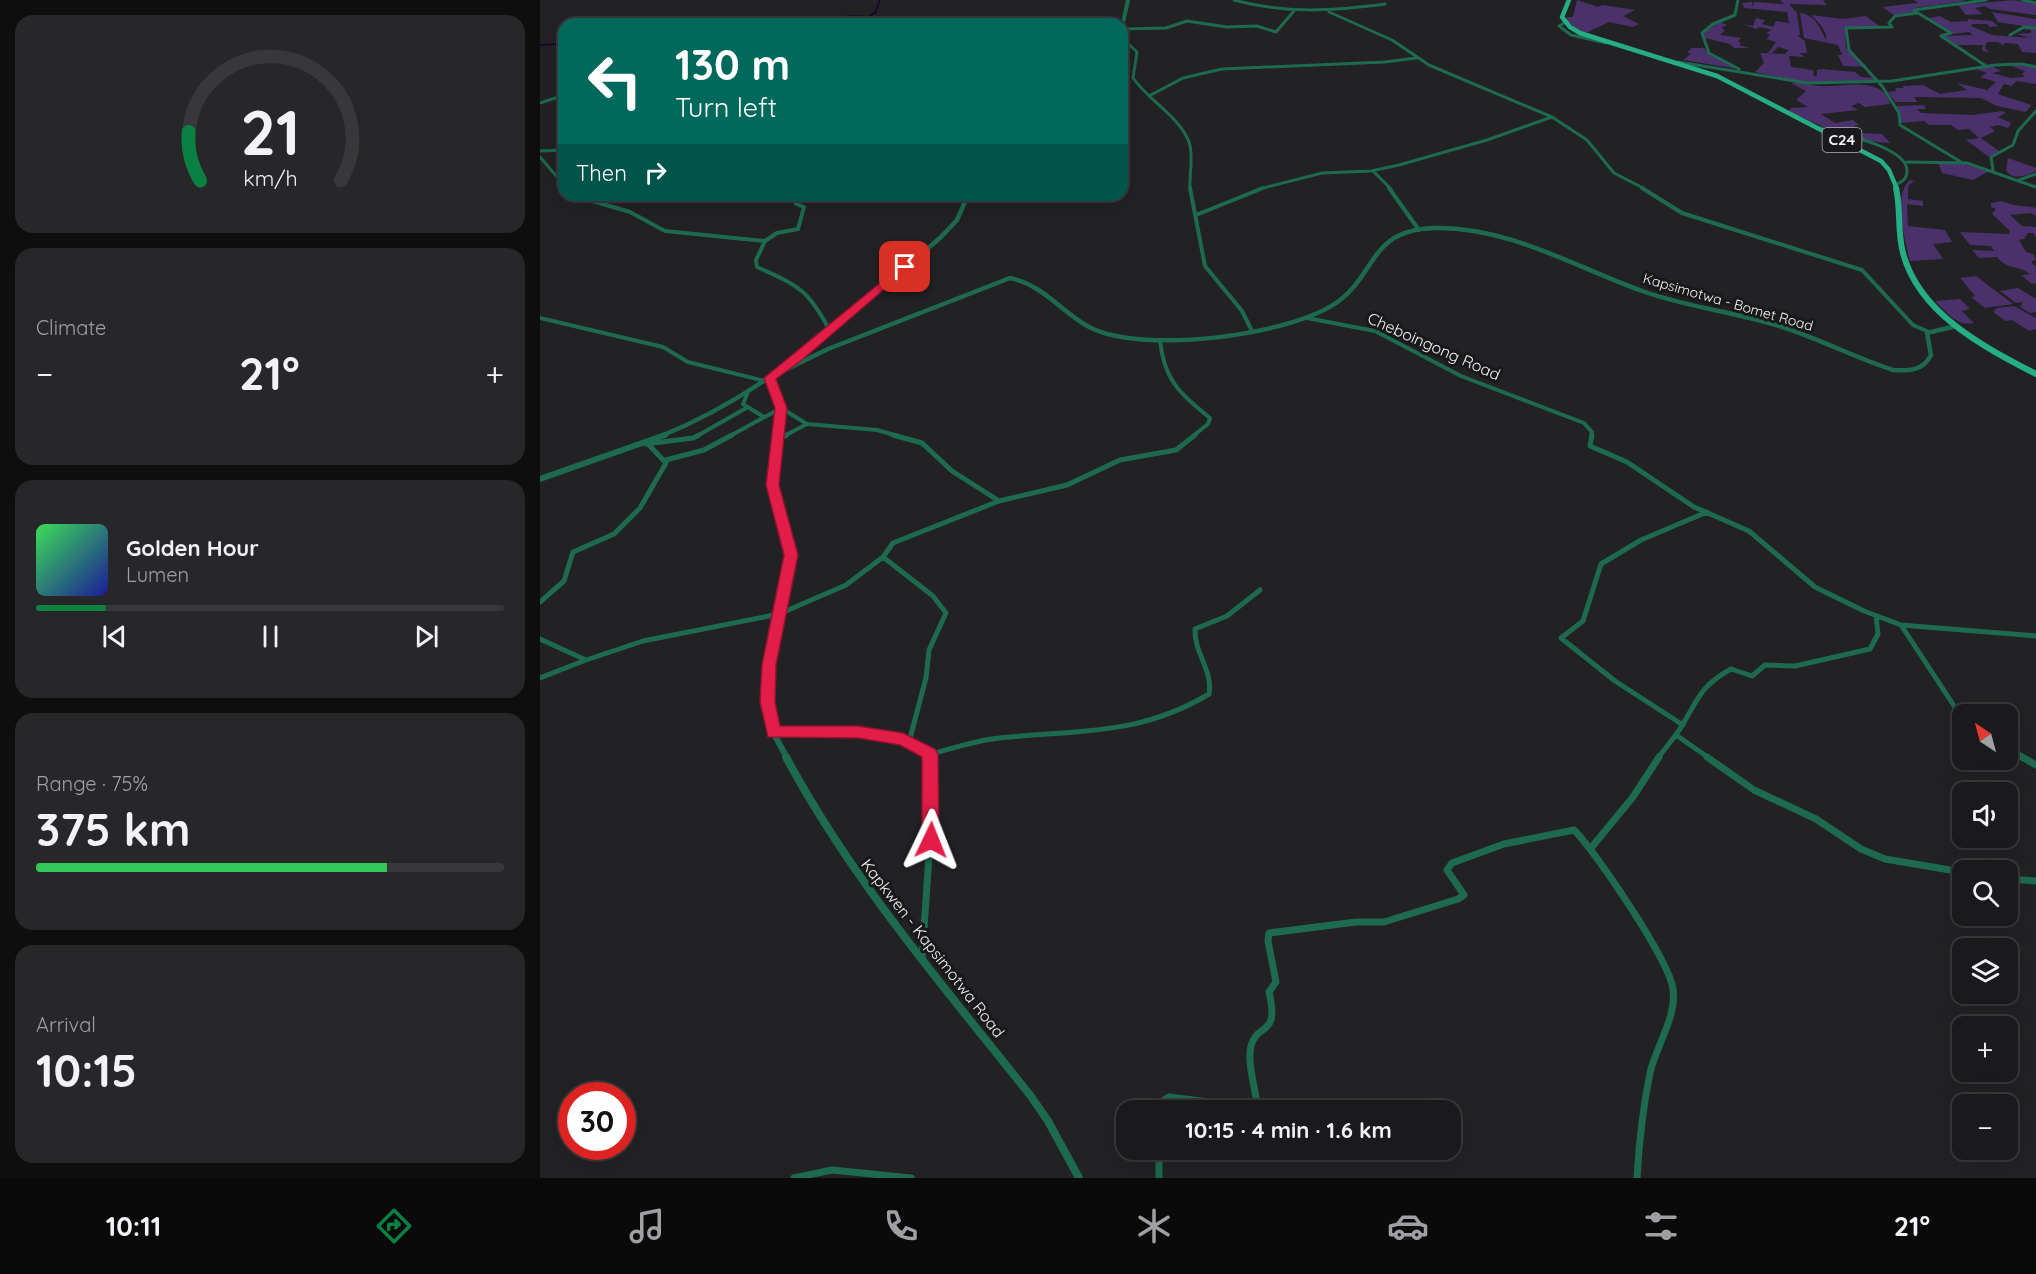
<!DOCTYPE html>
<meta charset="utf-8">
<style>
body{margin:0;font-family:Quicksand,sans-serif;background:#272628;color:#f1f3f6;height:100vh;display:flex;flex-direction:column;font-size:22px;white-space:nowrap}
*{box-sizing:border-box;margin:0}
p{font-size:20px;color:#9fa0a3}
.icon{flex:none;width:33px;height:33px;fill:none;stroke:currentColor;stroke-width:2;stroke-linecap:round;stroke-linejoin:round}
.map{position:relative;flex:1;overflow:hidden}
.drawer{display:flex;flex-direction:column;gap:15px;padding:15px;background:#0e0e0f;width:540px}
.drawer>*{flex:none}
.guide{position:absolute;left:18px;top:18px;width:570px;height:183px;border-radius:18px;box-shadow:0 6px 24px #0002,0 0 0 2px #38383a;background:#00695c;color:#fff;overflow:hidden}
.needle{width:39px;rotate:324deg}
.fabs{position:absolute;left:1412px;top:704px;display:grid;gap:12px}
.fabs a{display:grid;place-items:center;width:66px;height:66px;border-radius:12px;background:#1a191b;box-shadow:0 6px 24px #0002,0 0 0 2px #38383a;font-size:30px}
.speed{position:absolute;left:18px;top:1082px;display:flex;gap:12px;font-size:30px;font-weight:700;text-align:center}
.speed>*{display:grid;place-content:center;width:78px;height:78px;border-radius:50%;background:#1a191b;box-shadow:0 6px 24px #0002,0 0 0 2px #38383a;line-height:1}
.speed .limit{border:9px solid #d22;background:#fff;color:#111}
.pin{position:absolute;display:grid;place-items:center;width:51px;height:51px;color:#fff;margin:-26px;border-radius:12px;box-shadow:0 3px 9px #0006}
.me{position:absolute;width:66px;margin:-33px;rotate:2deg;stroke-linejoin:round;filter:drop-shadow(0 0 4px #0008)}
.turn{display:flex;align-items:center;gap:21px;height:126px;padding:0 18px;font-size:27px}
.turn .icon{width:78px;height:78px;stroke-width:2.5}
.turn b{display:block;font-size:42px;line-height:51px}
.then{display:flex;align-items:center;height:57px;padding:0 18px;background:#0003;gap:12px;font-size:22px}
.big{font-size:45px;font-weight:700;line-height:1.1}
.drawer .card{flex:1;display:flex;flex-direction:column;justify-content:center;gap:9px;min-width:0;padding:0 21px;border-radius:18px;background:#272628}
.drawer .dial{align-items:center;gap:0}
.dial svg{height:156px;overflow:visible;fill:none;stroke:#38383a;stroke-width:7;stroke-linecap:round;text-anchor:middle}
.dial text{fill:#f1f3f6;stroke:none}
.song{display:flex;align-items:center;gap:18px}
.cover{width:72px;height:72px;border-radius:9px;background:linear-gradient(135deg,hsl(130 70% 55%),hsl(240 70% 35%))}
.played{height:6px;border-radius:3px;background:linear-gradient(90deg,#0b8043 15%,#38383a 15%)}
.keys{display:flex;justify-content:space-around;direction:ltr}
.heat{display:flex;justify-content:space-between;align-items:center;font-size:33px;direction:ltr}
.charge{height:9px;border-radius:4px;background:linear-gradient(90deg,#34c759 75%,#38383a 0)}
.trip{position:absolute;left:576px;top:1100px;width:345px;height:60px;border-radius:18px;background:#1a191b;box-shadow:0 6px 24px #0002,0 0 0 2px #38383a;font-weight:700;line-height:60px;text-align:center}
.dock{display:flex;height:96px;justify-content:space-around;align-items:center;background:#0a0a0b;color:#9fa0a3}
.dock .icon{width:42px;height:42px}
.dock .on{color:#0b8043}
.dock b{font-size:27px;color:#f1f3f6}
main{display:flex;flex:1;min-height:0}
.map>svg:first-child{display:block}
</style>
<main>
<section class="drawer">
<div class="card dial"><svg viewBox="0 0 100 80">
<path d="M14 69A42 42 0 1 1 86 69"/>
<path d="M14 69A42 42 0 0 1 8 44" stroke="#0b8043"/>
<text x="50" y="56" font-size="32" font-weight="700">21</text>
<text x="50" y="72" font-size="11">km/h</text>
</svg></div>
<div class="card"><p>Climate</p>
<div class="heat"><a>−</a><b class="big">21°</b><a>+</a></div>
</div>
<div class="card">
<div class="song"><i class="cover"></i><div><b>Golden Hour</b><p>Lumen</p></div></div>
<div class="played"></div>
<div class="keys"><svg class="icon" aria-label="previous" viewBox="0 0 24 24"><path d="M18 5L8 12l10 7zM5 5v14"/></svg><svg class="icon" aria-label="pause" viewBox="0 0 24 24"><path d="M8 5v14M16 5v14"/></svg><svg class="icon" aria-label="next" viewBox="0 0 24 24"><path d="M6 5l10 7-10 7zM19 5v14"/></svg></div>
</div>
<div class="card"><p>Range · 75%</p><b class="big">375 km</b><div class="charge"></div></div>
<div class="card"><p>Arrival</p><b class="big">10:15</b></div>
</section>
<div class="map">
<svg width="1496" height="1178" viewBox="0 0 1496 1178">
<rect width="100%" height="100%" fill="#222124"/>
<!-- green -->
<path fill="#4b316b" d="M1037,0L1058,7L1062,5L1095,10L1083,16L1099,24L1093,27L1069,22L1044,34L1027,21V17H1033Z
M1240,0H1283L1287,5L1249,4L1257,13L1260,35H1257L1265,41L1267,53H1259L1265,57L1249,56L1251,67L1273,70L1274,76H1277V70L1281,69L1315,72L1321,77L1336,78L1338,81L1262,82L1215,72L1224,63L1220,53L1245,54L1249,50L1238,47L1232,53H1228L1236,42L1226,39L1230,35L1226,33L1232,30L1219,27L1216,29L1202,24L1213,26L1216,18L1225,20L1222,24L1233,27L1236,21L1249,23L1247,12L1204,8L1202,3L1212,2L1213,8L1214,2L1244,4Z
M1374,0H1423L1425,1L1375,8L1373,10L1376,12L1354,15L1342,7L1378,3Z
M1474,0L1496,4V15L1450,9L1445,6L1435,8L1443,14L1426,15L1418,5Z
M1452,12L1496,19V53L1482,52L1478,44L1464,43V46L1458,42H1447L1445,48L1449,52L1442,51L1443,45H1417L1403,36L1433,35L1429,32L1413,34L1389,18L1400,16L1411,22L1428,21V19L1452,21L1458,26L1450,27L1447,24H1432L1431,26L1452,35L1490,38L1476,34L1491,33V30L1482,29L1483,26L1458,22Z
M1260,13C1275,14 1281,30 1286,40C1288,31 1277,21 1271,15L1303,19L1326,16L1342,28L1305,27L1306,48L1328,67L1303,66L1298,55H1302L1298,45L1264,38Z
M1180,22L1187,25L1181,28L1185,30L1180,35L1201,38L1198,41L1201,43L1199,45L1210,48H1194L1190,44L1165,38L1164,32Z
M1152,48H1164L1170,55L1198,69L1143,60L1151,54L1147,52Z
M1478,64L1496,67V84L1477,81L1471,86L1464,84L1458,94L1491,105L1486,112L1457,106L1441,98L1374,97L1377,102H1355L1348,92L1357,91L1355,88H1364L1362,86L1383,85L1400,94L1427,90L1417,83L1447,90L1456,82L1440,77L1447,73L1436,69L1452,66L1461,71L1452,73L1471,78L1484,77L1482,73L1486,72L1470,65Z
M1257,82C1268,84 1277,87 1289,86C1310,85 1344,78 1350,104L1325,107L1319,103L1311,106L1318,110L1281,114L1295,123L1313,120L1319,125L1314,126L1320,133L1342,134L1350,143C1315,142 1281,127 1249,111L1251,108L1268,107L1256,100L1266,91L1251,83Z
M1384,105L1386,109H1377L1381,113L1432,115L1462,111L1466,113L1458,117L1471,123L1468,128L1458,125L1450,127L1455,131L1441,138L1459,151L1449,157L1426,140L1439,138L1429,129L1418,130L1411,125H1389L1384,121L1360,123L1361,114L1356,106Z
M1468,158L1496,168V171C1485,176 1473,181 1466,170Z
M1398,162L1421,163L1451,170L1433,180L1402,173Z
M1370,180L1374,181L1368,186V199L1383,201V206L1367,204L1368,226L1405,230L1412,242L1393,244L1403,259L1370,261C1365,241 1352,195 1370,180Z
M1462,201C1474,207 1483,205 1496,208V216L1491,213L1470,215L1482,226L1496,227V238L1493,233H1488L1484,239L1479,240L1486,252L1493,254L1496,259L1491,262L1496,267V283L1492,284L1481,275L1490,274C1479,265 1467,270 1457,257L1439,258L1432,250L1454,251L1451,246L1430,245L1420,232L1469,234L1470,231L1452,214L1456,209L1451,207V203Z
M1436,276L1473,304L1445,308L1431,297L1435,296L1420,278Z
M1478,288L1496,299V312L1490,313L1480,307L1483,302L1476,303L1460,291Z
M1420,299L1430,309L1422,311L1434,323C1417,327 1406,312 1395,301Z
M1474,306L1496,318V329L1489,331L1472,320L1466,321L1453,312L1457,308Z"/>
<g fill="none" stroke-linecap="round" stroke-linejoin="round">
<!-- stream -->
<path stroke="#1b0035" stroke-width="1.5" d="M329,16L335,13L340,0
M195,24L314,16L434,24
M0,45L24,44"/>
<!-- minor-far3 -->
<path stroke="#1d6a51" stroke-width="3" d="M694,0C745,14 793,11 845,4
M1198,0L1195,15L1173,24L1162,33L1169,53L1199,69
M1482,0L1496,3
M789,12L852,40L889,65L1012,117L1047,140L1074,173L1105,189
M1378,13L1374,10L1446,0
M1026,22L1019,26L1031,35L1066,43
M582,29L626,28L647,21L687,27L717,26L736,32L754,11
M1470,35L1484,27L1496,28
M582,38L597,52L593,78C609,101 639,116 649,142C654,155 649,176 650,189
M1138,62L1267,83L1352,81L1455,65L1482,64L1496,67
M609,96L643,78L682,69L845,62L876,58
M0,103L24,95
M1280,128C1299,133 1366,147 1367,170C1367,178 1364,181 1357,184
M0,151L24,150
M0,157L24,185
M1367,162L1427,163L1496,187
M1421,162L1360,125L1359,113L1342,86L1309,50L1306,28L1352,27L1349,23L1355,16L1378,13L1411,33L1401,36L1446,66
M1453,170L1451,157L1473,145L1478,131L1496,111
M833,171L851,189
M1479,180L1496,174
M719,189L782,173L831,171L859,165L947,140L1012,117"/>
<!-- minor-far2 -->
<path stroke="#1d6a51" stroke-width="4" d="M650,188L665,266L702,311L712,331
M849,188L879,230
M1102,188L1142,213L1322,270L1373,325L1389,332
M32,195L90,212L125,231L225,241L216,260L217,267C259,286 268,289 290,331
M656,215L723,188
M225,241L237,233L258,229L264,207L256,204L259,195
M0,318L123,347L148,362L225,381
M767,318L835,331L921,376L1044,423L1052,432L1051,436
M620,340C624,381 640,393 670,418L668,424L653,436
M208,392L203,404L224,417
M157,436L208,407
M190,436L241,408L267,424L337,430L358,436
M244,436L267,424"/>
<!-- minor-far1 -->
<path stroke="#1d6a51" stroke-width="5" d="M353,435L382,443L412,471L459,501
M1052,435L1050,446L1087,462L1154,507L1209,531L1275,587L1324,611L1361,625L1422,718
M237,440L247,435
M106,444L153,438L159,435
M126,460L164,450L192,435
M343,557L353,543L459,501L527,485L580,460L636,450L655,435
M0,602L24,581L33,552L74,534L100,508L126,463L108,444
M1361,625L1496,636
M0,639L46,660L103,641L239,614L306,585L343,557L393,596L406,613L389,650L386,678L369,742
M0,678L46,660
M1143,725L1075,681L1021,638L1043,621L1061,564L1101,540L1167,512
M233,732H318L363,739L390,754C411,749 431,742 452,739C532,729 596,738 669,694C673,670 654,653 655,629L687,616L720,590
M1136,735L1169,758
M1467,747L1485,758
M390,754V758
M1118,758C1126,747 1136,736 1143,724C1159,697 1162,685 1191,669L1212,676L1225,665L1255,666L1330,649L1338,634L1336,616"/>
<!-- minor -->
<path stroke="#1d6a51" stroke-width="7" d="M1167,757L1214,790L1276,819L1321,849L1345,859L1422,872
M1482,757L1496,765
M1051,848L1093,797L1119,757
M1467,879L1496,881
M382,958L392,812L390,757
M619,1110L621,1102L629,1097L710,1107L717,1104C715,1087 707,1063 711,1046C717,1022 740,1038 729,992L736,982L728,941L729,933L816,922H844L918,899L924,895L907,870L912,863L964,844L1034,830C1056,852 1129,960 1133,989C1137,1017 1116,1046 1110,1073C1103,1107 1099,1143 1097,1178
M619,1149V1178
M254,1178L292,1170L371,1178"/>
<!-- tertiary-far3 -->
<path stroke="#1d6a51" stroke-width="4" d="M582,27L588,0"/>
<!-- tertiary-far2 -->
<path stroke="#1d6a51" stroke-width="4.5" d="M241,372L288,349L470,278C504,285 522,313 551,328C605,354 751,336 799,301C837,272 830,230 894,228C968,226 1037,268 1105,292C1148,307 1193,312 1236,325C1276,337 1313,357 1353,370C1369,371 1383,371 1391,355L1387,333L1416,326
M230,378L241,408L238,436
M121,436C231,392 312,313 400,238L417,220L428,195"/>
<!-- tertiary-far1 -->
<path stroke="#1d6a51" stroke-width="6" d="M238,435L233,485L251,555L229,665L227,702L233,732L247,758
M0,479L125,435"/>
<!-- tertiary -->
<path stroke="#1d6a51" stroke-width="8" d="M246,757C312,880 403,986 490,1095L508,1121L539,1178"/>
<!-- primary-far1 -->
<path stroke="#25ad83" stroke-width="4.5" d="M1029,0L1022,17L1030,27L1040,33L1177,76L1341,161L1349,170L1357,189"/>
<!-- primary -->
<path stroke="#25ad83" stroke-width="6" d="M1356,188C1361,209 1357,231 1363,253C1379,314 1444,347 1496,374"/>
</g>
<!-- route -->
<path fill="#e11d48" stroke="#92132f" stroke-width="1.5" d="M362,265L370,267L262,360L236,379L247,408L239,485L258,555L236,665L235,702L240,726H318L363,733L395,749L398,754L399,840L396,845L391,848L385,845L382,840V757L360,745L318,738L228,737L220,702L222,665L244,555L226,485L235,408L224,378Z"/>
<g text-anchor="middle" stroke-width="6" stroke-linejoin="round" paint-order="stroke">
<!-- far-street labels -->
<g font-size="14" fill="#f3f2f4" stroke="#19181a">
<text transform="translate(1188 302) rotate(16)" y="5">Kapsimotwa - Bomet Road</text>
</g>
<!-- shield labels -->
<rect fill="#19181a" stroke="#b2b1b3" stroke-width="1.5" x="1282.5" y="128" width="39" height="24" rx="4.5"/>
<g font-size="15" font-weight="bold" fill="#f3f2f4">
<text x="1302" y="145">C24</text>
</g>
<!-- street labels -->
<g font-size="16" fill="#f3f2f4" stroke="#19181a">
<text transform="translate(894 346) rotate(24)" y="6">Cheboingong Road</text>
<text transform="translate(393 948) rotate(52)" y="6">Kapkwen - Kapsimotwa Road</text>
</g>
</g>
</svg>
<div class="fabs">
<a><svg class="needle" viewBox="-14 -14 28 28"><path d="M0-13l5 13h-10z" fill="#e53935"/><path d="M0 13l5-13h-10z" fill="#9fa0a3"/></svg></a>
<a><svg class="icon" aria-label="sound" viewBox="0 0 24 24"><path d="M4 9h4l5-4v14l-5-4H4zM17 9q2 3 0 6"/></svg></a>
<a><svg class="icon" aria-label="search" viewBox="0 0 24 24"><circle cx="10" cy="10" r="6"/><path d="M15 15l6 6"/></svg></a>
<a><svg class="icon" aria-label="layers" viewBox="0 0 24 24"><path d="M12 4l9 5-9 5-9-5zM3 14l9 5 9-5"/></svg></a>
<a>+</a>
<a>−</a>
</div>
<div class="speed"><div class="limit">30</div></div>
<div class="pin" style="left:365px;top:267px;background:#d93025"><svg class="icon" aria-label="arrive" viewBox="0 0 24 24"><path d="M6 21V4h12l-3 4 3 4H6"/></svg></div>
<svg class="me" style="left:391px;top:840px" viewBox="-20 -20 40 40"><path d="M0-17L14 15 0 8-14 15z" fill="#e11d48" stroke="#fff" stroke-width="4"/></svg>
<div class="trip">10:15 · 4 min · 1.6 km</div>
<div class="guide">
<div class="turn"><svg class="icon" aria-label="left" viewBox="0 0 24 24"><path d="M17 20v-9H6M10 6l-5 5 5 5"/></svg><div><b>130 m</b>Turn left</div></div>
<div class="then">Then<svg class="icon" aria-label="right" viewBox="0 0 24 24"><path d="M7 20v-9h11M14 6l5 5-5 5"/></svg></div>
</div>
</div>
</main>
<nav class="dock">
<b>10:11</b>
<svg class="icon on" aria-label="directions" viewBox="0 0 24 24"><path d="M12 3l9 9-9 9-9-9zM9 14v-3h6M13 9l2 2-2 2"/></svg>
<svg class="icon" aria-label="music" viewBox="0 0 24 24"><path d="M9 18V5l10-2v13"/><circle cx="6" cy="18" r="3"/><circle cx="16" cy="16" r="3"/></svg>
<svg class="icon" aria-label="phone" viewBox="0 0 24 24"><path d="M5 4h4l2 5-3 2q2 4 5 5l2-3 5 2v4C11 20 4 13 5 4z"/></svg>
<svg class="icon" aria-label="climate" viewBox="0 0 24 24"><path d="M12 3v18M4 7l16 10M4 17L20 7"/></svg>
<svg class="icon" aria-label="car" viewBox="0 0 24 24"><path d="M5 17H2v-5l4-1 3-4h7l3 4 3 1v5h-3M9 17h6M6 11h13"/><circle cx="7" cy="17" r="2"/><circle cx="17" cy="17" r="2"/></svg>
<svg class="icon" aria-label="filters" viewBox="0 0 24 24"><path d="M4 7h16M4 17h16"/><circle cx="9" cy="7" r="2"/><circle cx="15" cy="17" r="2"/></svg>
<b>21°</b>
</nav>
